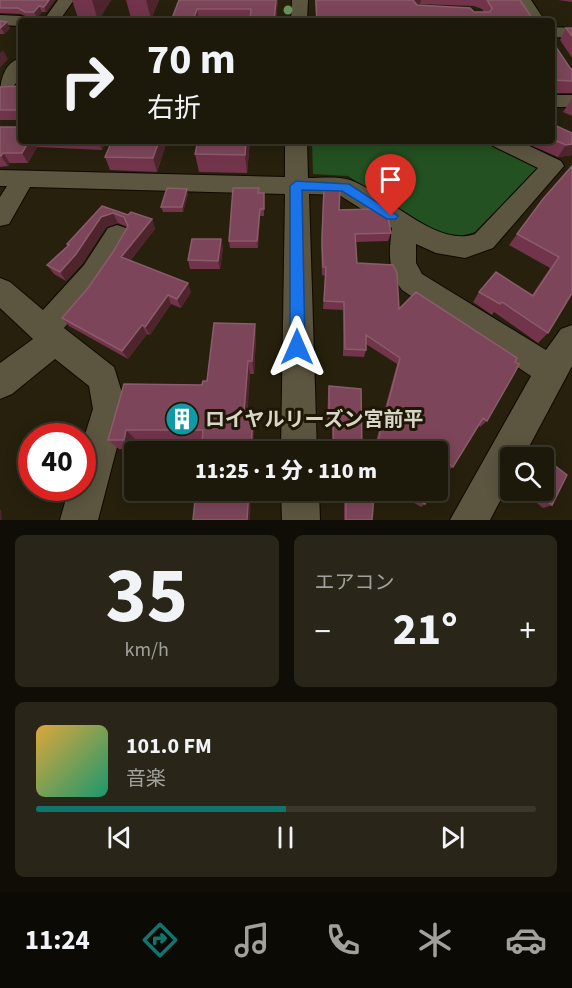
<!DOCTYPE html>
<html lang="ja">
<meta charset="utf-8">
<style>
body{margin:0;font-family:"Source Sans 3","Noto Sans JP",sans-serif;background:#292518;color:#f1f3f6;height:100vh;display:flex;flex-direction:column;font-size:22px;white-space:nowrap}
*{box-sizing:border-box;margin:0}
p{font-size:20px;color:#a0a09c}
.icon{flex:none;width:33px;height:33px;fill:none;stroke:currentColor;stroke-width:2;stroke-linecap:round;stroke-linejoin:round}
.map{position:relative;height:520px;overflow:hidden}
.details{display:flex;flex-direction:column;gap:15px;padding:15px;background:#0f0d06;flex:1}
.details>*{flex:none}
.guide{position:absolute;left:18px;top:18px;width:537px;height:126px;border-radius:6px;box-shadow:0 3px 15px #0003,0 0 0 2px #3a372b;background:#1c180a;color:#f1f3f6;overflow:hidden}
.buttons{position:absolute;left:500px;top:447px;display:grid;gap:12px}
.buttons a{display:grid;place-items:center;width:54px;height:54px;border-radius:6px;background:#1c180a;box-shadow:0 3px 15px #0003,0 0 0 2px #3a372b;font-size:30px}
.speed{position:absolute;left:18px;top:423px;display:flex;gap:12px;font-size:30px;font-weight:700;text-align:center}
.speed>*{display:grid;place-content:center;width:78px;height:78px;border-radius:50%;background:#1c180a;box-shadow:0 3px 15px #0003,0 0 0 2px #3a372b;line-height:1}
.speed .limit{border:9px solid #d22;background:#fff;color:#111}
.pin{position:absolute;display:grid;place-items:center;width:51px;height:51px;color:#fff;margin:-62px -26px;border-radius:50% 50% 50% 0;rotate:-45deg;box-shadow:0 0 6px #0007}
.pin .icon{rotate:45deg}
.me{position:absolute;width:66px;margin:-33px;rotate:0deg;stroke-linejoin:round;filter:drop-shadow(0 0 4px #0008)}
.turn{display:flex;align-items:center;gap:21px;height:126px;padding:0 30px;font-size:27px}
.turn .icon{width:78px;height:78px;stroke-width:2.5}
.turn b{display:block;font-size:42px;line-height:51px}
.big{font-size:45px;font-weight:800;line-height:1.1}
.details .card{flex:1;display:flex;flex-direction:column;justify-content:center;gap:9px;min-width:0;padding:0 21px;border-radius:9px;background:#292518}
.details .dial{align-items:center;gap:0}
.dial b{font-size:78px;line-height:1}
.song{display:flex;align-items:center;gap:18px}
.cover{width:72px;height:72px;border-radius:9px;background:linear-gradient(135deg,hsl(40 70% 55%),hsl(160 70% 35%))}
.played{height:6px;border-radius:3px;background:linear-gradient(90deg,#0f766e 50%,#3a372b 50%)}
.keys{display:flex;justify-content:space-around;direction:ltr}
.heat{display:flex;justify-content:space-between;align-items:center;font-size:33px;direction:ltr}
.details .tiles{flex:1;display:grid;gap:15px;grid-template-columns:1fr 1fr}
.card:last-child{grid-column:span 2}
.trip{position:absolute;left:124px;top:441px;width:324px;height:60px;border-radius:6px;background:#1c180a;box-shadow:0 3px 15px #0003,0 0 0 2px #3a372b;font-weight:800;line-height:60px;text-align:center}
.menu{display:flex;height:96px;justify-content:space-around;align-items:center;background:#0b0a04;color:#a0a09c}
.menu .icon{width:42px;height:42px}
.menu .active{color:#0f766e}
.menu b{font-size:27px;color:#f1f3f6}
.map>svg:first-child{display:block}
</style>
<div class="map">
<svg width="572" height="520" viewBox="0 0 572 520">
<rect width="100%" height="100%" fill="#26200d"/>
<!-- green -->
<path fill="#235121" d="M312,141H492L542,163L475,232L462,236L438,233L348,176L313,174Z"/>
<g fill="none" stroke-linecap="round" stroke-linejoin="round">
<!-- minor casing -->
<g stroke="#0f0900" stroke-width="2">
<path id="minor" d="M58,0H74L59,21H43Z
M292,0H308L307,21H291Z
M515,0H531L545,21H529Z
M0,15L21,16L29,21H21V26L0,25Z
M552,27L572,28V38L552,37Z
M21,58V76L8,94L0,96C0,81 4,62 21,58Z
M552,95H572V107H552Z
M285,141H307L308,178C321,178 337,176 350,180C387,193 435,248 475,234L538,168L493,146L490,141H519L561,161L564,166L493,248L465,258L436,253L416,244V263L422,274L546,350L561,329L572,325V366L523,458H510V482L490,520H450L531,376L402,290C387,270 389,252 392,228L339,195L309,194L317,452H281L285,194L30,187L9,224L0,226V197L7,186H0V170L285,177Z
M117,225L126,228L130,235C113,270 90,300 64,328L114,367L127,409L98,520H60L69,488H82V444L93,409L89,386L55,359L12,394L0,399V363L33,339L0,308V278L10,282L43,310L84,265L108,228Z
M281,490H319L320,520H282Z"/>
</g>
<!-- minor -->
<use href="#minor" fill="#5c5540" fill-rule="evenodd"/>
</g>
<!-- trees -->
<circle fill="#6b915d" cx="288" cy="10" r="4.5"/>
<!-- wall -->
<path fill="#71344b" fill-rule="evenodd" d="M0,0H55L46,12H42L37,18L28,17L21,14L0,13Z
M72,0H111L98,21H79Z
M126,0H159L151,19H142V21H119L131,18Z
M179,0H278L276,21H171Z
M315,0H520L534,21H316ZM420,4L474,6L482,9L484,12H474L418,5Z
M558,0H572V2Z
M0,21L10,28L4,34H0Z
M552,24L556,47L570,68L572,69V93H552Z
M566,28H572V58L560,40Z
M21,86V141H106L102,150L37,147L28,163H10L8,166L0,167V127H17V120H0V87Z
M572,98V116L563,112Z
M552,124L572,133V155L558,157L521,141H552Z
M167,141L157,172L110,170L105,157Z
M250,141L247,173L199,172L195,154Z
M572,166L548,333L538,343L494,312L492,315L473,302L479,292L532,295L550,268L509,245L517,234Z
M259,188V193L264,200V216H260L258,248H230L229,241Z
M188,194L183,212H163L161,207Z
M323,197L339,210L391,233L388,241L356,242L357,263L399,309L487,421L480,427L479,425L453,467L447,471L438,464V452H373L397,364L366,344V350L364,357L343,356V310L323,309L325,276L322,275L321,247Z
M102,206L128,215L152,219L155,229L130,261L191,292L181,308L171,304L150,335L147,334L128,359L69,326L62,318L88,288L113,252L127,227L118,223L106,227L82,264L66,281L54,274L47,265L68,246L67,244Z
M221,239L223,248L220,269H190L188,260Z
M255,324L256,337L254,374H250L247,412L255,423L202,440L135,439L133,449H119L108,440L207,381Z
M329,386L362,452H332V427H327L328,393Z
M537,452L567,475L552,505L543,508L521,490H543V458H528Z
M332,490H366L367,492L366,494L372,520H344V494H332Z
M392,490H429L425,504L421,507Z"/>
<!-- shaded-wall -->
<path fill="#4e252d" d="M49,0H55L46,12L44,7Z
M92,0H111L98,21Z
M146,0H159L151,19Z
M276,0H278L276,21H274Z
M412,0H421L420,4L410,11Z
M39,6L42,12L37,18L34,12Z
M197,9L199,21H193Z
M7,22L10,28L4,34L1,28Z
M3,50L8,59L0,68V53Z
M29,141H34L37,147L28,163L22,153Z
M98,141H106L102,150Z
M159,141H167L157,172L153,158Z
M246,141H250L247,173L245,155Z
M572,144V155L558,157L566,145Z
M3,153L10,163L8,166L1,156Z
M187,189L188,194L183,212L182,207Z
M260,209V216L258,248L257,241Z
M113,213L118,223L106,227L82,264L66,281L60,272L101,217Z
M152,219L155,229L125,267L121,257Z
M221,239L223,248L220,269L218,261Z
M188,283L191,292L181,308L177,299Z
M168,295L171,304L150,335L145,327Z
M255,324L256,337L254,374L252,361Z
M142,325L147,334L128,359L122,351Z
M248,361L250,374L247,423L244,412Z
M253,412L255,423L253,452H251Z
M126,430L135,439L133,449L124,440Z
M249,490H251L250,520H247Z
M0,510H1L2,520H0Z"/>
<!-- building -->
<path fill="#7c4559" stroke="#8b5c6a" stroke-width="1.5" d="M0,0H49L44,7L39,6L34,12H25L18,8H0Z
M179,0H276L274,21H250L251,9H197L193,21H171Z
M316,0H413L417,5L470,8L474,12H490L492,8L487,0H520L534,21H317Z
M121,18H141L140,21H119Z
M0,21L7,22L0,28Z
M552,24H555L556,47L570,68L572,69V81L552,80Z
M566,28H572V36Z
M21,86V141H29L22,153H3L1,156H0V127H17V110H0V87Z
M552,124L572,133V144L566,145L552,139Z
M112,141H159L153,158L105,157Z
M198,141H246L245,155L195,154Z
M572,166V293L548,333L502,302L500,304L479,292L496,272L533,296L559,257L517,234L543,199Z
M167,188L187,189L182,207H161Z
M233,188H259L258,193H264V209H260L257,241H229Z
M324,188L340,189L339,210L373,209L388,218L391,233L355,234L357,263L393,265L397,273L399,309L416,292L517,358L515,362L519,364L515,372L487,421L483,418L453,467L440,457L438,462V452H375L400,358L366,335V350L345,349L344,302L324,301L326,267H323L322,239Z
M102,206L128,215L131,212L152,219L121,257L188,283L177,299L168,295L145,327L142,325L122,351L62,318L88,288L113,252L128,226L124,217L113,213L101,217L76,254L60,272L47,265L69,245L67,244Z
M192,239H221L218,261L188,260Z
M214,323L255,324L252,361H248L244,412H253L251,452H201L203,430H126L124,440H108L124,384L202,385L203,381H207Z
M329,386L361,389L362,452H334L333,421H329Z
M537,452L567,475L552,505L534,490H543V458H534Z
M196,490H249L247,520H193Z
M344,490H366L367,492H363V494L374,495L372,520H346V491Z
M402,490H429L425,504Z"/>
<!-- route -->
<path fill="#1a73e8" stroke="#114b97" stroke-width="1.5" d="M296,181L349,184L398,216L396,219H387L342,191L302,190L305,347L303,352L297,355L292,352L290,347V186Z"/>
<!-- icons -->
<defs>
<g id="building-disc" transform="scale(1.725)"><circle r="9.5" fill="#0f9aa8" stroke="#1d1704"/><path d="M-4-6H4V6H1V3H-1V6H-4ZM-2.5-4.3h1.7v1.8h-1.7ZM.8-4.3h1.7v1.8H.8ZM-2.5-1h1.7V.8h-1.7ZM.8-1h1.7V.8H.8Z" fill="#fff"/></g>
</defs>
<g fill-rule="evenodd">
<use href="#building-disc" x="182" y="419"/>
</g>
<g text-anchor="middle" stroke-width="6" stroke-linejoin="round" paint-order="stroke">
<!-- near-poi labels -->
<g font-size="20" font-weight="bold" fill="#d9d5c9" stroke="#1d1704" text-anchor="start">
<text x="205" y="426">ロイヤルリーズン宮前平</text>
</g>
</g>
</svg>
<div class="buttons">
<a><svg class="icon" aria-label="search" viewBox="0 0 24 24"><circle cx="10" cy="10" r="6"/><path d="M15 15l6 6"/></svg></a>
</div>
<div class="speed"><div class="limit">40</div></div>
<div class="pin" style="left:391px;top:216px;background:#d93025"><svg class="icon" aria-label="arrive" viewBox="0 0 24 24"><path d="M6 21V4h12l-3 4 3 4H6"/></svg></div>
<svg class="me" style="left:297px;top:347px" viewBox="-20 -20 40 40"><path d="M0-17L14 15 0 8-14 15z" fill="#1a73e8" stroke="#fff" stroke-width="4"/></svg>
<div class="trip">11:25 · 1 分 · 110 m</div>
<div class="guide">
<div class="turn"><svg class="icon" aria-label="right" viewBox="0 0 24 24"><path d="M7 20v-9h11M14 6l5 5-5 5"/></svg><div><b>70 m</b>右折</div></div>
</div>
</div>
<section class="details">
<div class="tiles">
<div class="card dial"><b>35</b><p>km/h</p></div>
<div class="card"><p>エアコン</p>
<div class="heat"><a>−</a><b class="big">21°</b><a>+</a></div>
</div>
<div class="card">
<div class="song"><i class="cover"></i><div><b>101.0 FM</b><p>音楽</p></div></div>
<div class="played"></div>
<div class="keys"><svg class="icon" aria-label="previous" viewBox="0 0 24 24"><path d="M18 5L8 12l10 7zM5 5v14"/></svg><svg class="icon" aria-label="pause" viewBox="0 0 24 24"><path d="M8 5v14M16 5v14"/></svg><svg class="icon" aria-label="next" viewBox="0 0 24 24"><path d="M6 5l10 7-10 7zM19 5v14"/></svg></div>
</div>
</div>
</section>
<nav class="menu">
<b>11:24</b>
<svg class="icon active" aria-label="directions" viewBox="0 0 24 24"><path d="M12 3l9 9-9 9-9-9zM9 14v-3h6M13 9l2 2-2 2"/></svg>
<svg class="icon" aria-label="music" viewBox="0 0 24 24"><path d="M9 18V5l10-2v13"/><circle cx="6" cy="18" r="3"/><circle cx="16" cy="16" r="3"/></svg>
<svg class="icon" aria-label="phone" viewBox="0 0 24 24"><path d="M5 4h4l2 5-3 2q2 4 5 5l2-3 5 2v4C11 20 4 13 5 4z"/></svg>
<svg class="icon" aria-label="climate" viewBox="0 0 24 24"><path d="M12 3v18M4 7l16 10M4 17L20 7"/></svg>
<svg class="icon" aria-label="car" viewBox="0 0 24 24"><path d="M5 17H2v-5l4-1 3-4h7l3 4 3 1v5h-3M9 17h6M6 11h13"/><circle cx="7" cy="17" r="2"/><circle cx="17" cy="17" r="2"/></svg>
</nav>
